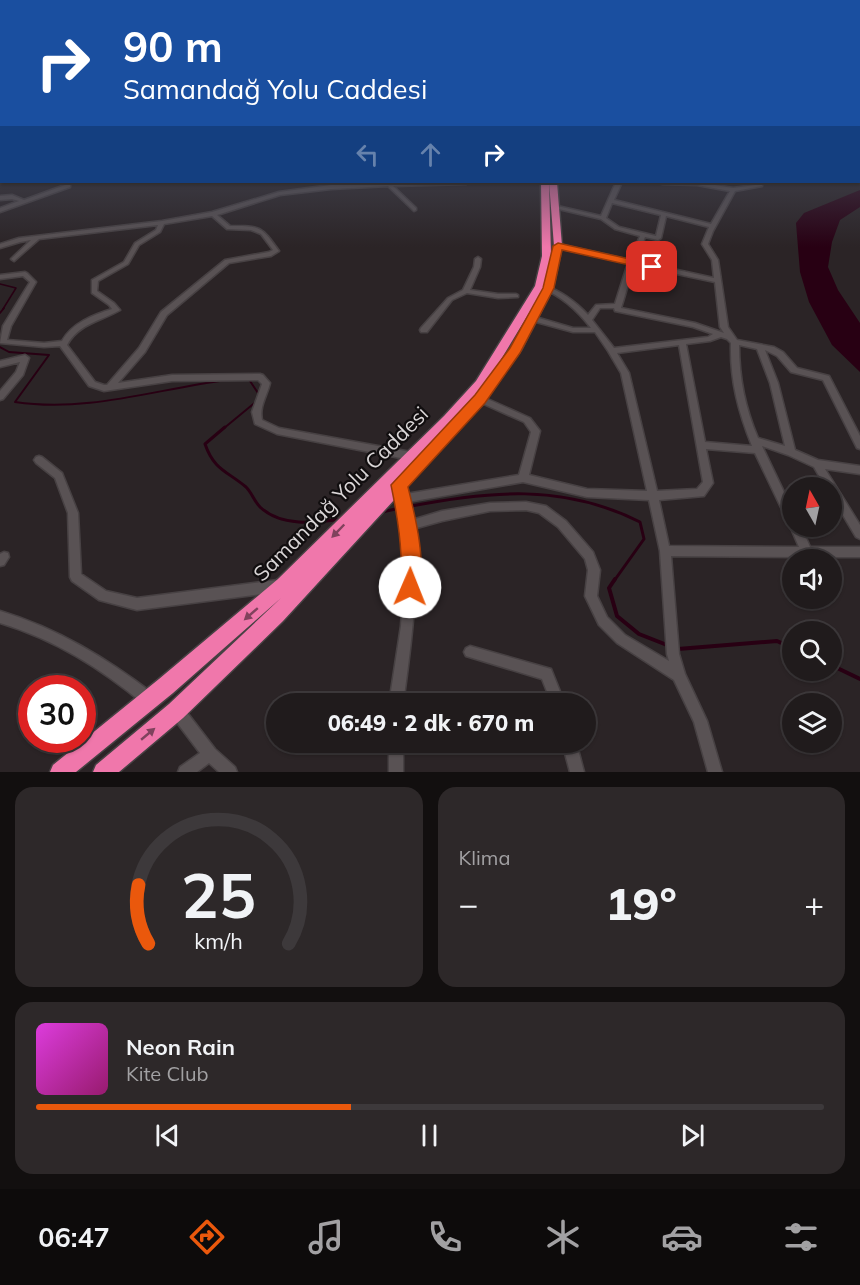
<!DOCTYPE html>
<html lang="tr">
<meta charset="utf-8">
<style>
body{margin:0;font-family:Mulish,sans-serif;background:#2d2829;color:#f1f3f6;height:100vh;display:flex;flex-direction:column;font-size:22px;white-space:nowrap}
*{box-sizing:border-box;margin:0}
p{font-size:20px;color:#a2a1a3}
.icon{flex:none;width:33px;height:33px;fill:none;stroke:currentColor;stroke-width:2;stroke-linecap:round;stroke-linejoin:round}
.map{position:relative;height:772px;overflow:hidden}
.sheet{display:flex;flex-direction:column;gap:15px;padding:15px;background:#120f0f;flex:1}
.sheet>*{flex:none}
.top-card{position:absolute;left:0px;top:0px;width:861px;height:183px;box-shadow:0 2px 4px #0004,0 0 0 2px #3d393b;background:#1a4fa0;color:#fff;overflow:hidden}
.needle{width:39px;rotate:351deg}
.fabs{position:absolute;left:782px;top:477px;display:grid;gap:12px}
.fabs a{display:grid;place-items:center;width:60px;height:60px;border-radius:50%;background:#201b1c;box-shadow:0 2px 4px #0004,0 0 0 2px #3d393b;font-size:30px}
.speed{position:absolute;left:18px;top:675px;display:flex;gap:12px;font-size:30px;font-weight:700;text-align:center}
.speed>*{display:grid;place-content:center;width:78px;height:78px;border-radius:50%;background:#201b1c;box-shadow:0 2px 4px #0004,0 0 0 2px #3d393b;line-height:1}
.speed .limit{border:9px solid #d22;background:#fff;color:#111}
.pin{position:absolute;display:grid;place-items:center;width:51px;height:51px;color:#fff;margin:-26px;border-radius:12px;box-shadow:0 3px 9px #0006}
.me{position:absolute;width:66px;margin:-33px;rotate:1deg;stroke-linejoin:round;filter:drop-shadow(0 0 4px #0008)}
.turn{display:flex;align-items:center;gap:21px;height:126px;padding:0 24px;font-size:27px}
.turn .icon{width:78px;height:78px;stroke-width:2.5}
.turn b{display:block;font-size:42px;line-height:51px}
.lanes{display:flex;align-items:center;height:57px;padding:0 24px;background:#0003;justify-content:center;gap:30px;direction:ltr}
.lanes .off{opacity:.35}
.big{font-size:45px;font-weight:800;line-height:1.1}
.sheet .tile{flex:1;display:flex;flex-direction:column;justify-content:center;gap:9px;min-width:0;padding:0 21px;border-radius:18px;background:#2d2829}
.sheet .dial{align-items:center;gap:0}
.dial svg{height:156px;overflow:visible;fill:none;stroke:#3d393b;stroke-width:7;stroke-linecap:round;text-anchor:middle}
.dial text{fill:#f1f3f6;stroke:none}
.song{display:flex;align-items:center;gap:18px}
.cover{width:72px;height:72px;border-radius:9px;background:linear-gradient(135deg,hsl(300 70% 55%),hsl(320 70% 35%))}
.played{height:6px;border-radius:3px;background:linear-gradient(90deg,#ea580c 40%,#3d393b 40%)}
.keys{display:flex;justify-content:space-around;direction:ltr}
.heat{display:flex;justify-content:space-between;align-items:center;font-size:33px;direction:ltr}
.sheet .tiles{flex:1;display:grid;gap:15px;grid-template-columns:1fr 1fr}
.tile:last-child{grid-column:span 2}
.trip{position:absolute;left:266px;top:693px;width:330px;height:60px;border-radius:30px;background:#201b1c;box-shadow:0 2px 4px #0004,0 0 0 2px #3d393b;font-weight:800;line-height:60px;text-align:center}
.tab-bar{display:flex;height:96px;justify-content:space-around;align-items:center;background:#0d0b0b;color:#a2a1a3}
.tab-bar .icon{width:42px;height:42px}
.tab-bar .active{color:#ea580c}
.tab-bar b{font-size:27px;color:#f1f3f6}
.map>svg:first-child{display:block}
</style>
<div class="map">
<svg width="860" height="772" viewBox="0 0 860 772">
<rect width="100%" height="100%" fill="#2b2426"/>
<!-- water -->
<path fill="#280013" d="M860,190V207L840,220L832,242L828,267L838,290L860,323V372L832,345L809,302L800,272L796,223L804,213Z"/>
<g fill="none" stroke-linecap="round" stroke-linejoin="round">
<!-- stream-far3 -->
<path stroke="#280013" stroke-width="1.5" d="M0,284L16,288L3,309"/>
<!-- stream-far2 -->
<path stroke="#280013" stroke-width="2" d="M0,313L4,308
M0,347L9,352L49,355L15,402C88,413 156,389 227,380
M248,378L260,396
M223,429L257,401"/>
<!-- stream-far1 -->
<path stroke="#280013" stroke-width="3" d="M225,427L205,444C214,470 227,471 246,487C252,493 254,501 260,507C281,527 315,523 341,519
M406,507C488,491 563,483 640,522L644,539L614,581
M382,512L400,508"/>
<!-- stream -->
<path stroke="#280013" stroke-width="4" d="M615,579L609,588L617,616L639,634L667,645
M678,649L777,641L792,648
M831,665L860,679"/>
<!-- minor casing -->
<g stroke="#474143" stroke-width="3">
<path id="minor" d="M0,142H2V145H0Z
M388,182H469L466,184L393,186L416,208V210L414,211L388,186L331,189L280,195L217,215L230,226C261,226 261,226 279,251L271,256L229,263L167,315L145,352L118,383L172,375L260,374L263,375L270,383C267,396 259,406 262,420L279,428L411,452L414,453L416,456L414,459L411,460L277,434L255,424L252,412L262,384L258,380L172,381L104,391L89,386L60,346L44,347L0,343L3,326L30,282L23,276L0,279V275L25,272L27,273L36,282L11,326L7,340L44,343L62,341C72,323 93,315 112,309L109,305L92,293V280L124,262L135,243L156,230L158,225L39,239L14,261L11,259L12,258L31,240L20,242L0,248V244L19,238L162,221L212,212L279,192L331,185ZM212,216L227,229L251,230L261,234L273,250L269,252L225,260L161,312L139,348L107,385H104L95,382L67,345C78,324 101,321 120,310L114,303L97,291L98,281L128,264L139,245L160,232L164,224Z
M616,182H622L614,200L711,224L730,191L697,185L662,184L660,182H697L733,188L762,184V186L735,191L713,231L708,244L718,260L728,327L737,340L774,347L783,352L797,368L829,376L860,436V449L857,448L823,380L791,372L777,356L765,350L778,383L795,450L818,460L860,466V474L825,469L860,525V539L856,537L831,495V488H826L814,467L788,455L762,446L792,509V526H801L810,547H860V557H815L816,560H805L804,557L671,556L679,654L685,674L707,721L722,772H708L694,722L674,680L617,643L599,625L585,596L588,570L585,559L558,527L539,513L526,510L490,511L442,521L413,529C419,588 411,646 403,704H389L401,626L404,574L402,522L397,499L398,493L402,492L406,494L519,475L531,432L524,422L477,401L476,399L477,397H483L530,418L540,431L529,475L587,489L647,491L621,373L608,351L595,332H573L529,320L528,318L532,316L573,328H591C578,311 562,296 541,288L540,287L543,285C561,291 575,301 588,315L596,305L615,304L628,263L558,248L555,246L558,244L630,260L640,236L615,229L601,219L550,207L553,205L601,216ZM612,203L661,215L656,236L619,227L606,218ZM666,216L709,227L702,244L712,260L714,278L636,261L645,237L658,240L661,238ZM634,265L715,282L720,327L724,333L695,323L621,308ZM600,308H614L615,311L693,327L713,334L708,337L614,348L592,320ZM721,337L727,339L731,343C730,380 738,411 752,446L705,442L686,344L710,341ZM679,345L703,482L697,489L657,491L629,373L617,353ZM739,345L757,349L770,383L785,446L758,438C745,408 739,378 739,345ZM706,449L755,453L788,522L791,523L790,526L799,547L669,546L659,500L704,496L713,483ZM523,482L587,497L649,500L660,551L667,654L669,661L625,635L607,617L597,596L600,570L593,552L566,521L546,506L526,502L490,503L442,511L412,520L408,502Z
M68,184L70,185V187L0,212V208L19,201L12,199L0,200V196L12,195L24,200Z
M478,257L481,259L480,267L470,290L498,294H516L518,295V297L498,298L467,293L452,300L427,332H421L420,330L421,328L448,298L463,290L474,267L475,259Z
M25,355L29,358L23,375L3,399L0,400V391L16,372L20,362L0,367V361Z
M39,456L42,457L62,473L78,513L81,574L106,591L137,598L278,580L282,582L284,586L282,590L278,592L137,610L99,600L72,581L70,577L68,513L55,478L36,463L34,460L36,457Z
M4,552L8,553L9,557L4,565L0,566V554Z
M0,611C59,629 106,658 155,695L157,700L155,705L150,707L145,705C100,668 56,640 0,623Z
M470,646L551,669L565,704H552L542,679L466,656L464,652L466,648Z
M177,704L182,706L215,749L235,767L237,772H219L209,763L197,772H178L180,767L200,753L172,716L170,711L172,706Z
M389,742H403V772H389Z
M562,742H576L584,772H570Z"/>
</g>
<!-- highway casing -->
<g stroke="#474143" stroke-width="3">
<path id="highway" d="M541,182H549L551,255L554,246L549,182H557L562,246L553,288L521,350L484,402L283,621L183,718L119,772H93L96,765L169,704L281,598L173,693L76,772H50L53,765L159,679L278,579L444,416L476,381L535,286L542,256ZM538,298L510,349L494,371Z"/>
</g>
<!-- minor -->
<use href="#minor" fill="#595254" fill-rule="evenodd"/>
<!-- highway -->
<use href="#highway" fill="#f077ab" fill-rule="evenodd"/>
</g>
<!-- one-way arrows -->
<defs><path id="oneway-solid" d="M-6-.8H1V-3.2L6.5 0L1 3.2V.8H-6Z" transform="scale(1.5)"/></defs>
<g fill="#80425d">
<use href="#oneway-solid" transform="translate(338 531) rotate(134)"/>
<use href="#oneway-solid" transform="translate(251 614) rotate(139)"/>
<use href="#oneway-solid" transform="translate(148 734) rotate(-40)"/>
</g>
<!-- sky -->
<linearGradient id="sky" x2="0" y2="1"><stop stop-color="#181415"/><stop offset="0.56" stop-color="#444552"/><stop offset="1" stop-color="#444552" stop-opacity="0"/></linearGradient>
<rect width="860" height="247" fill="url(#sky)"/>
<!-- route -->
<path fill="#ea580c" stroke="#983908" stroke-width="1.5" d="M558,243L652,264L657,267L652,270L562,250L554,288L520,353L485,403L408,487C415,515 428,567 417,594L410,596L403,594C399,583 402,568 401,556C400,532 396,509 391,485L475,395L510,348L543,288L553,246Z"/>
<g text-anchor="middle" stroke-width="4.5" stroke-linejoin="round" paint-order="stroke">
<!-- near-street labels -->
<g font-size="21" fill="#dad6d7" stroke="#110e0f">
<text transform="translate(341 494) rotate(-45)" y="7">Samandağ Yolu Caddesi</text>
</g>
</g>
</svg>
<div class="fabs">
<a><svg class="needle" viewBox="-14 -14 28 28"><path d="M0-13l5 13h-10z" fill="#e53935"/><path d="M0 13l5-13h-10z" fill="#a2a1a3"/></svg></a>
<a><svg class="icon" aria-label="sound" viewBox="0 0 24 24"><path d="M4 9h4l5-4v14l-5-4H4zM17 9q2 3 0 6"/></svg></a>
<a><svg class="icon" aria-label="search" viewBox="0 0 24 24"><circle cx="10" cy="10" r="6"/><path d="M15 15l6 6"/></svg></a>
<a><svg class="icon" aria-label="layers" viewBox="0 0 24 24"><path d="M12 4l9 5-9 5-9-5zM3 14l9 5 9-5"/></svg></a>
</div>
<div class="speed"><div class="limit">30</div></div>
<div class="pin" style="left:652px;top:267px;background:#d93025"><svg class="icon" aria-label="arrive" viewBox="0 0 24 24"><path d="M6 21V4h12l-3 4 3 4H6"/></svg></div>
<svg class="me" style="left:410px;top:587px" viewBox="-20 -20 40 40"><circle r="19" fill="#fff"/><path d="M0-13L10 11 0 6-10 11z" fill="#ea580c"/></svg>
<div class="trip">06:49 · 2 dk · 670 m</div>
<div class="top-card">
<div class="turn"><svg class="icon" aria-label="right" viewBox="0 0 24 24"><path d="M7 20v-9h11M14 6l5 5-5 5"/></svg><div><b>90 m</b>Samandağ Yolu Caddesi</div></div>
<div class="lanes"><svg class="icon off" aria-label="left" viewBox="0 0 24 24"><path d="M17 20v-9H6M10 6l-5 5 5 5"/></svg><svg class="icon off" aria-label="ahead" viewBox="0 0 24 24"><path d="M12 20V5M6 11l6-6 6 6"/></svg><svg class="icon" aria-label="right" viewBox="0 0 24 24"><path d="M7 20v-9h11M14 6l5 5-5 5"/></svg></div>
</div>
</div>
<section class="sheet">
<div class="tiles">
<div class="tile dial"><svg viewBox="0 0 100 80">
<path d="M14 69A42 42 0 1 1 86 69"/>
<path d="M14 69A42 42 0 0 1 9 39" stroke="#ea580c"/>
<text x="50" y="56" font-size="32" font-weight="700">25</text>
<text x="50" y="72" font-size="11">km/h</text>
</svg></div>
<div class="tile"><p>Klima</p>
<div class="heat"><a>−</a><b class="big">19°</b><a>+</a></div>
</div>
<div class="tile">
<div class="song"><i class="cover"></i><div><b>Neon Rain</b><p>Kite Club</p></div></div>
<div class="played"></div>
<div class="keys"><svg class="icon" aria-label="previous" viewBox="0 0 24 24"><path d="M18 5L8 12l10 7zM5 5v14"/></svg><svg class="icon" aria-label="pause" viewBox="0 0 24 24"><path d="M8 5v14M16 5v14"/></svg><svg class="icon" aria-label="next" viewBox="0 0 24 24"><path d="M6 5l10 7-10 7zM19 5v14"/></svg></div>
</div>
</div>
</section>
<nav class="tab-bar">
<b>06:47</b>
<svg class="icon active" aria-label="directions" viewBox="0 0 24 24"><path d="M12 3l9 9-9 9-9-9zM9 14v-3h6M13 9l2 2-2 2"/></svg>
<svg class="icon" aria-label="music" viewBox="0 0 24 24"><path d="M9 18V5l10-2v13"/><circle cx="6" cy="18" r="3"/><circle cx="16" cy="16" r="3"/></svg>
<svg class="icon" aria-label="phone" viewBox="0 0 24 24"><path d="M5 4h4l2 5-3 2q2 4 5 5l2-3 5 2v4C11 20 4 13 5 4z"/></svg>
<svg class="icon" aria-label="climate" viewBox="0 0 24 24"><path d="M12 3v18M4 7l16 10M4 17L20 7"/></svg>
<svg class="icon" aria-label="car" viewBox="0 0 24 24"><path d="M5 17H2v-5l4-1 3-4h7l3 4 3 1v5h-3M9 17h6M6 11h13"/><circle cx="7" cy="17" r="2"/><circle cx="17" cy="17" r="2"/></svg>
<svg class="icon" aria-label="filters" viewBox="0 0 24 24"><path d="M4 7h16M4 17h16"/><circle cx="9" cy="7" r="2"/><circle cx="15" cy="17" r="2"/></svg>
</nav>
